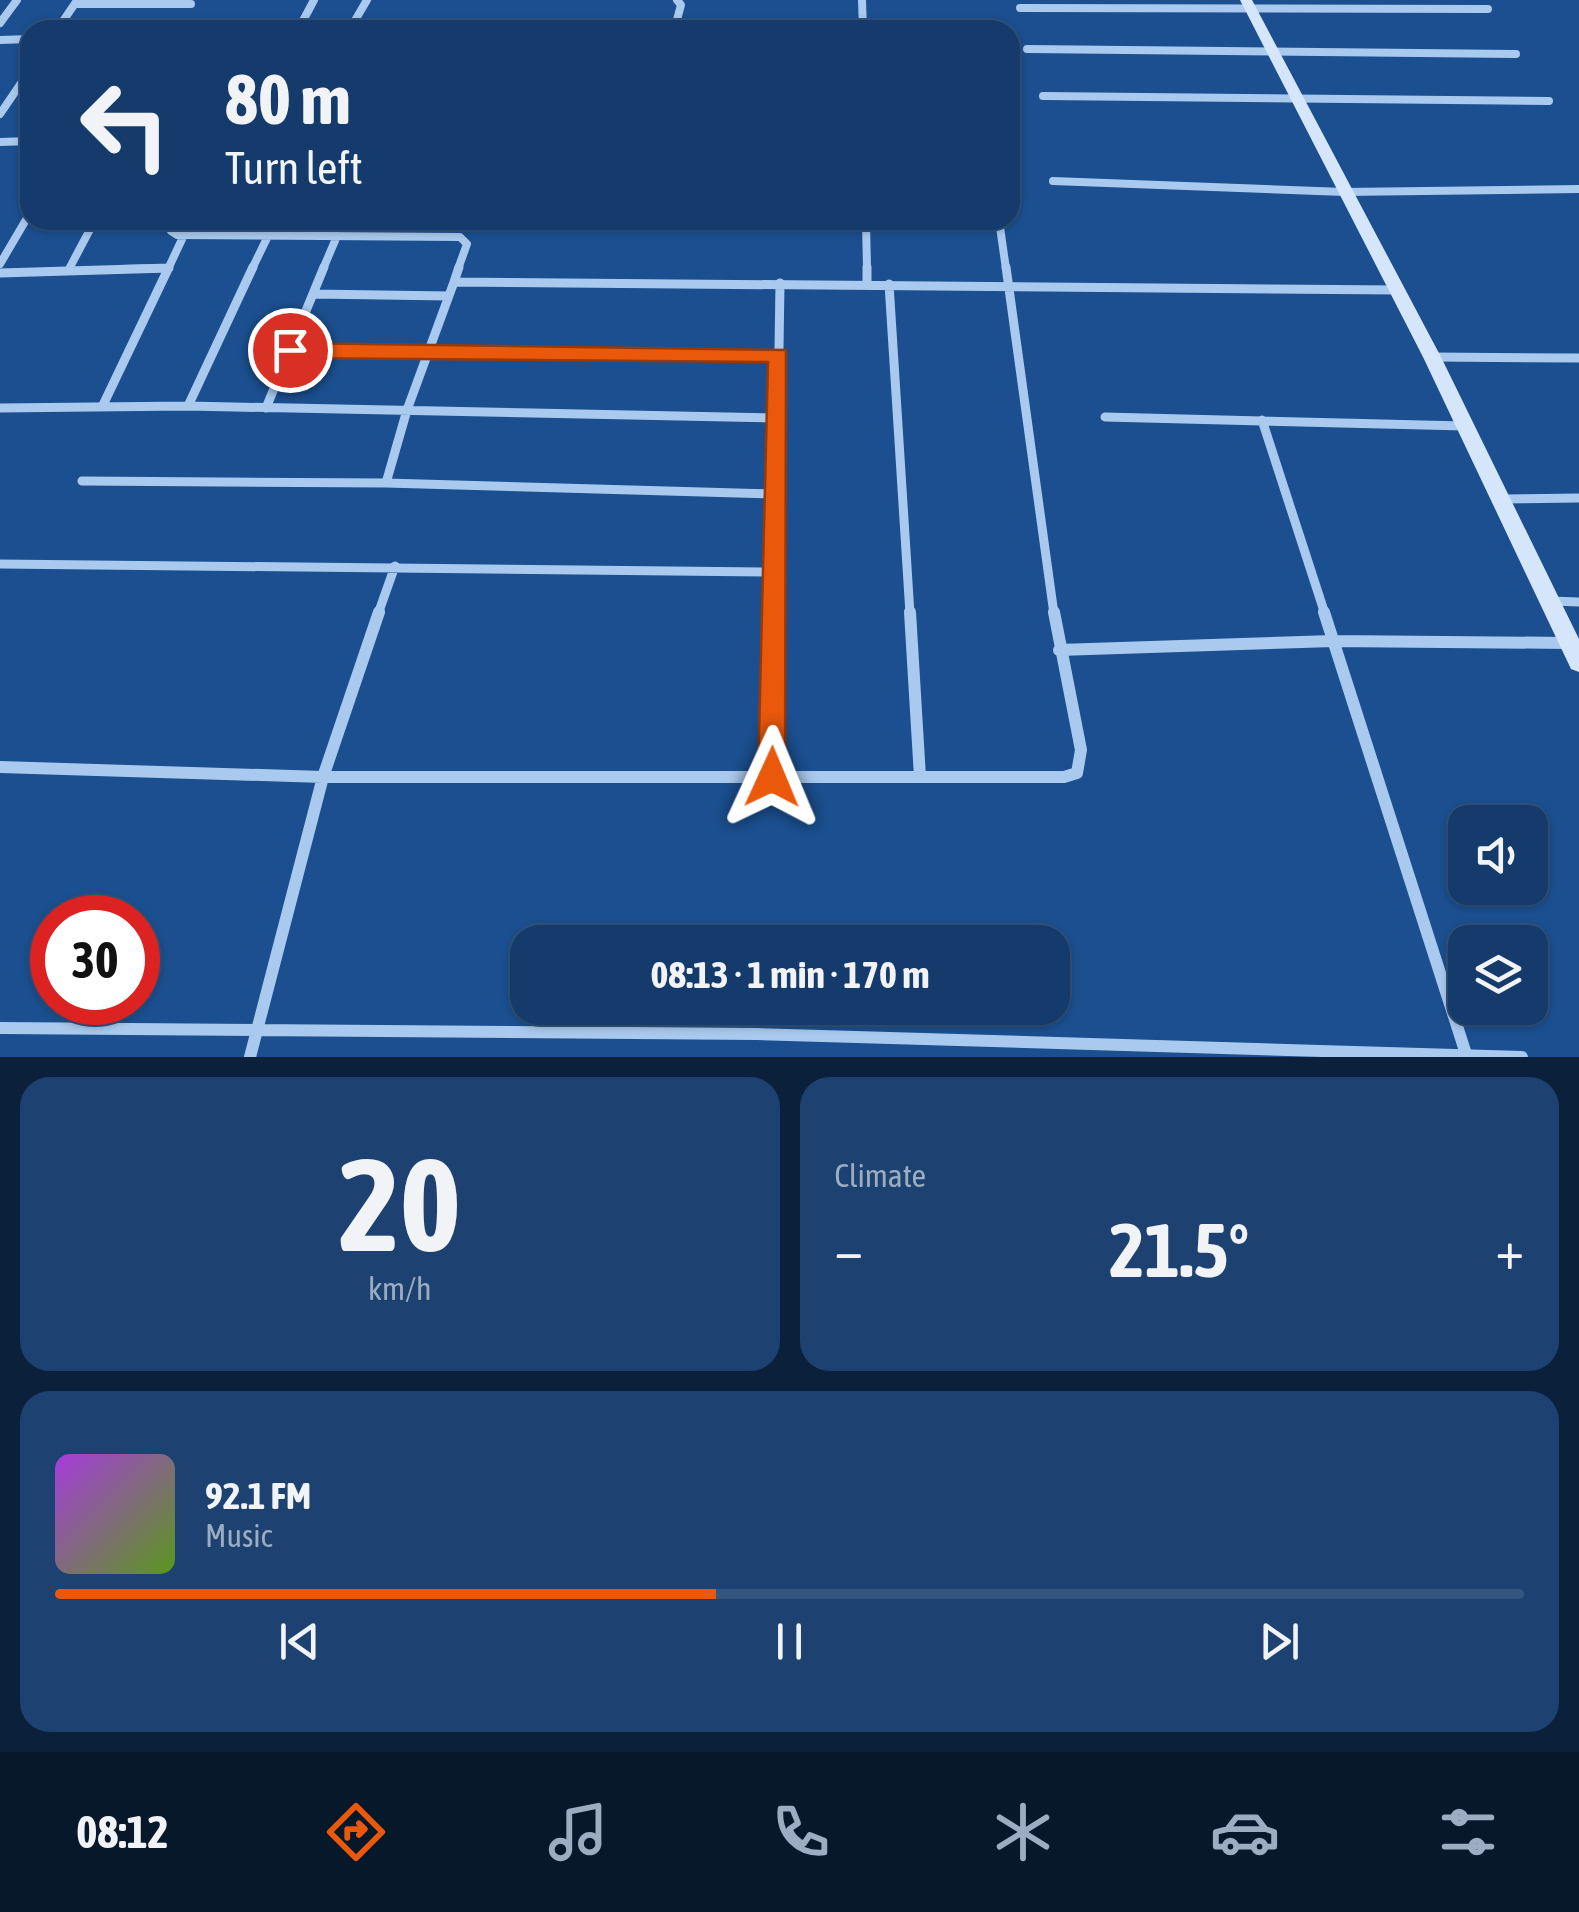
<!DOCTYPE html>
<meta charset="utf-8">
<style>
body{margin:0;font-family:"Asap Condensed",sans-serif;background:#1d4271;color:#f1f3f6;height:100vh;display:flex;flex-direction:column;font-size:38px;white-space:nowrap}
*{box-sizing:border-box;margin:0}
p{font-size:32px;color:#9dadc1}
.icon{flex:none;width:55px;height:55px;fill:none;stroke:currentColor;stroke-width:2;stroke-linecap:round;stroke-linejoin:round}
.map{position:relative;height:1057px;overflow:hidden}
.drawer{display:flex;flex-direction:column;gap:20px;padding:20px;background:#0b203b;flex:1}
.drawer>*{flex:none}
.hud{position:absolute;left:20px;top:20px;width:1000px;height:210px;border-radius:30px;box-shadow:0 2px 8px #0004,0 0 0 2px #33557e;background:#143b6b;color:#f1f3f6;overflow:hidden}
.tools{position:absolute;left:1448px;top:805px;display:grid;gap:20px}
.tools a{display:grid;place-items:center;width:100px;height:100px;border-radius:20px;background:#143b6b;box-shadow:0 2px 8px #0004,0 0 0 2px #33557e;font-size:50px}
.speed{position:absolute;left:30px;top:895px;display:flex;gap:20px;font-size:50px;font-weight:700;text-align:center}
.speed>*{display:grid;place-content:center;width:130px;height:130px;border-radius:50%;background:#143b6b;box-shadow:0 2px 8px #0004,0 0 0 2px #33557e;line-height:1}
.speed .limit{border:15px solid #d22;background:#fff;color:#111}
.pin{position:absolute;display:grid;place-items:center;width:85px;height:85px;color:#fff;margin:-42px;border:5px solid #fff;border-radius:50%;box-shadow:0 2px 10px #0007}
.me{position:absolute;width:110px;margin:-55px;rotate:1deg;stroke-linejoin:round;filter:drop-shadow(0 0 8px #0008)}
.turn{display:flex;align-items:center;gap:35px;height:210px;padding:0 40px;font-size:45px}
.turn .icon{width:130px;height:130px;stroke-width:2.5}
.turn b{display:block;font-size:70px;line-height:85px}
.big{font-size:75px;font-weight:700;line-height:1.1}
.drawer .tile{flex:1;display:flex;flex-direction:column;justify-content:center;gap:15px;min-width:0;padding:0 35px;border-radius:30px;background:#1d4271}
.drawer .dial{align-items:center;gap:0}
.dial b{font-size:130px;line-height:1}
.song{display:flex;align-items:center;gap:30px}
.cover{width:120px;height:120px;border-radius:15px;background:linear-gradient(135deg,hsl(280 70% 55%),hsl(90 70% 35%))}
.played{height:10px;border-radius:5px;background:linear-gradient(90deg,#ea580c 45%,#33557e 45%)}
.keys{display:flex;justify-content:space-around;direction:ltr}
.heat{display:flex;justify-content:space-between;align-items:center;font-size:55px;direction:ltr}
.drawer .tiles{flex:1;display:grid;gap:20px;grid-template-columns:1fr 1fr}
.tile:last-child{grid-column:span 2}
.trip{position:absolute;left:510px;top:925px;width:560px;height:100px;border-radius:30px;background:#143b6b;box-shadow:0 2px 8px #0004,0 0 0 2px #33557e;font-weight:700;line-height:100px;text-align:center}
.menu{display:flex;height:160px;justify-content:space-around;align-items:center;background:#08182b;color:#9dadc1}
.menu .icon{width:70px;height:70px}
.menu .on{color:#ea580c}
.menu b{font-size:45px;color:#f1f3f6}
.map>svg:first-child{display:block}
</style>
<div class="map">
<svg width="1579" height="1057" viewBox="0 0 1579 1057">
<rect width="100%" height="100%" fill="#1b4f8f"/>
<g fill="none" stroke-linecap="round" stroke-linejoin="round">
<!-- street-far2 -->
<path stroke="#a9c9ee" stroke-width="8" d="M862,0L863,30
M75,4H191
M1020,8L1488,9
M0,23L17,0
M314,23L863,29
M675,27L681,5L677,0
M350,29L367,0
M57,30L76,2
M298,30L314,0
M0,40L30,39
M1027,49L1516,54
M1043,96L1549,101
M0,114L30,70
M0,142L30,141
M1053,181L1344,192L1579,189
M174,220L171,231L177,235L460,237L467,244L458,269
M866,220L867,269
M999,220L1006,269
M0,264L30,213
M69,269L95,220
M120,269L169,268
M168,269L184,235
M252,269L268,236
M323,269L337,236"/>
<!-- street-far1 -->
<path stroke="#a9c9ee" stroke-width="9" d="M459,267L454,282L1398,290
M867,267V284
M1006,267L1054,614
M0,273L169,268
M889,284L910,614
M313,294L449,296
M290,350L778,355
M1432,357L1579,358
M103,405L169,267
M188,406L253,267
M0,408L188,406L778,418
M266,408L324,267
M1105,417L1464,426
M1262,420L1325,614
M82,481L386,483L776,494
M386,483L407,410L454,282
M1499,499L1579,498
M0,564L775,572
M1551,601L1579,602
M378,614L395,566
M775,614L780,283"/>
<!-- street -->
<path stroke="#a9c9ee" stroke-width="12" d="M910,612L920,777
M1324,612L1466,1054
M1059,650L1333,641L1569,643
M0,767L323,777H1064L1077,773L1081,750L1054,612
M772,777L775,612
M0,1028L757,1034L1522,1057
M250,1057L323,777L379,612"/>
<!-- secondary -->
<path fill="#d6e6fa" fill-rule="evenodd" d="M1240,0H1252L1441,357L1579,639V672L1571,669L1423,357Z"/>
</g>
<!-- route -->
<path fill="#ea580c" stroke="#983908" stroke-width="2.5" d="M290,343L786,350L785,777L781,786L772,790L762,786L758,777L768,362L290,358L280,350Z"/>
</svg>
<div class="tools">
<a><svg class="icon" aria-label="sound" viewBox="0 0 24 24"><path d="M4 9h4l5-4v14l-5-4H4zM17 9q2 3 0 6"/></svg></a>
<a><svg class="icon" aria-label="layers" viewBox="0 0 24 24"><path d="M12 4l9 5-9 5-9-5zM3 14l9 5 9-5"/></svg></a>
</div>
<div class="speed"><div class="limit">30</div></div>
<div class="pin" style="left:290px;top:350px;background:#d93025"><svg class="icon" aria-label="arrive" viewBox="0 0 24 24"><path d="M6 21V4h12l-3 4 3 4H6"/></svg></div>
<svg class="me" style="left:772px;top:777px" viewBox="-20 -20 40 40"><path d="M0-17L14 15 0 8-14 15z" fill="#ea580c" stroke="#fff" stroke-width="4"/></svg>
<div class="trip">08:13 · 1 min · 170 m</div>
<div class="hud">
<div class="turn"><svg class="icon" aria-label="left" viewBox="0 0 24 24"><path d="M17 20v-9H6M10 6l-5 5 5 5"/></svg><div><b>80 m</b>Turn left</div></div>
</div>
</div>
<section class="drawer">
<div class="tiles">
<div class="tile dial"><b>20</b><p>km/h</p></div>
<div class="tile"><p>Climate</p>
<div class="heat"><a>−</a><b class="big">21.5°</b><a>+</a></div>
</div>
<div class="tile">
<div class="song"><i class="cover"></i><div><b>92.1 FM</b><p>Music</p></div></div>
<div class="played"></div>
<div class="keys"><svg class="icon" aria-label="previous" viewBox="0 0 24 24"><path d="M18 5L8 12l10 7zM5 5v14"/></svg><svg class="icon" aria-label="pause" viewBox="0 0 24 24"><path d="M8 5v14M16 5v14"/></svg><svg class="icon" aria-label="next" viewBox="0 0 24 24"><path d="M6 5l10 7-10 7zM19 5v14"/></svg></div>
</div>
</div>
</section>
<nav class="menu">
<b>08:12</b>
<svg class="icon on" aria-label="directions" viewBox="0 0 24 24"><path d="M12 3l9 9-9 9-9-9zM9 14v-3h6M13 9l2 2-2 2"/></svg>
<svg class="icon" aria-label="music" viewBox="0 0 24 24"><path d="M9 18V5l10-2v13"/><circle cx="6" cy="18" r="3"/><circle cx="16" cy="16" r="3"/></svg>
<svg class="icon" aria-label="phone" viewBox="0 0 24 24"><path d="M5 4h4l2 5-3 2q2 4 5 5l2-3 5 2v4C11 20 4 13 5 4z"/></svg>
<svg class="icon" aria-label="climate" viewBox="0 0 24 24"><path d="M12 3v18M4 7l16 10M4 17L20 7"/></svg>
<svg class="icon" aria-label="car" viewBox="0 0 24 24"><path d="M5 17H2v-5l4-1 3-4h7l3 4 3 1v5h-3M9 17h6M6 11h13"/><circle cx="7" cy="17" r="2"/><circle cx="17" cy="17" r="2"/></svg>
<svg class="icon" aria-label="filters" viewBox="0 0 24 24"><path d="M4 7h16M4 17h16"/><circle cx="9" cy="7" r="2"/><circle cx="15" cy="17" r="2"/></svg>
</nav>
